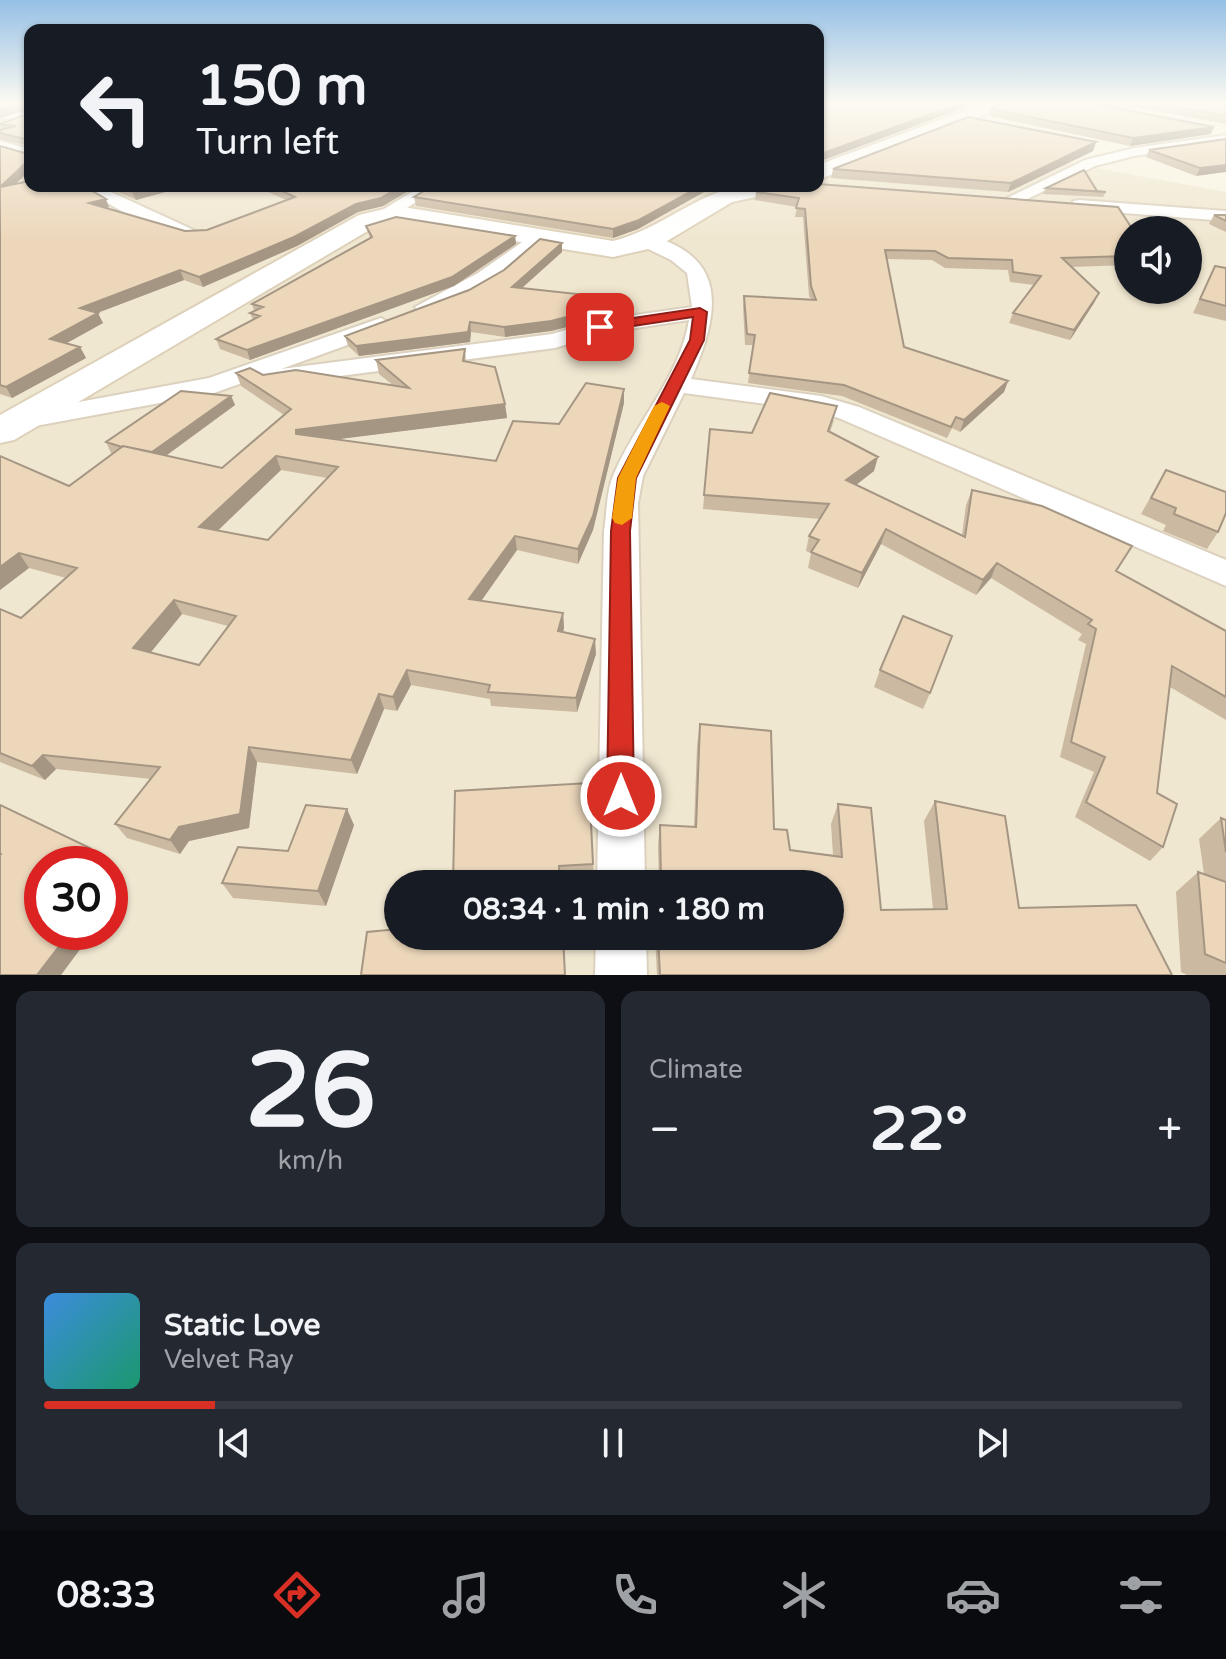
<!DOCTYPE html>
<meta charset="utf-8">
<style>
body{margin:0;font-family:"Varela Round",sans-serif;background:#242831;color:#f1f3f6;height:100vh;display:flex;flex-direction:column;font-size:30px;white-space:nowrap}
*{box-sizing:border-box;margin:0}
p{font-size:26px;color:#9ea1a6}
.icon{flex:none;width:44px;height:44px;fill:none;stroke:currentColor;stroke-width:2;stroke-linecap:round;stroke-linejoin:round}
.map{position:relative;height:975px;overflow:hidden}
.details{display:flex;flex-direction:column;gap:16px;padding:16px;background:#0d0f14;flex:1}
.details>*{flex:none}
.banner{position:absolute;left:24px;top:24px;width:800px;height:168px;border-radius:16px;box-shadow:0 2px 6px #0004;background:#171b24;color:#f1f3f6;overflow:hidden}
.fabs{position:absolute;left:1114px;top:216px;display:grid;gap:16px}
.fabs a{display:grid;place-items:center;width:88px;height:88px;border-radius:50%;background:#171b24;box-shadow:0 2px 6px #0004;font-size:40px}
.speed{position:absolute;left:24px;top:846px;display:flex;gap:16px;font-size:40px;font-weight:700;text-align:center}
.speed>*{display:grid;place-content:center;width:104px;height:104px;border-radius:50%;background:#171b24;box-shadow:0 2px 6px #0004;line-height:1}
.speed .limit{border:12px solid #d22;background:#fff;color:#111}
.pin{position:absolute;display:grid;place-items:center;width:68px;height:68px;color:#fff;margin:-34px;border-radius:16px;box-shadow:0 4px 12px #0006}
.me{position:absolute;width:88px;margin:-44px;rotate:0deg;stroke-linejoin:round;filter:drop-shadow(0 0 6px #0008)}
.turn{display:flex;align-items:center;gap:28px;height:168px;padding:0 40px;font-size:36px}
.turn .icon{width:104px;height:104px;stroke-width:2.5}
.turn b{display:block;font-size:56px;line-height:68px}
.big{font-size:60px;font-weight:800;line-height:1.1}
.details .tile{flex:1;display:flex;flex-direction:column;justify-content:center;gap:12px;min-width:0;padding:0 28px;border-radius:16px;background:#242831}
.details .dial{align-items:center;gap:0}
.dial b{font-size:104px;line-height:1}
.song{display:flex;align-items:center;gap:24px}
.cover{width:96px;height:96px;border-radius:12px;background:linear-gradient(135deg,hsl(210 70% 55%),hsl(160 70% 35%))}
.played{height:8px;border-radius:4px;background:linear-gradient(90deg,#d93025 15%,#363941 15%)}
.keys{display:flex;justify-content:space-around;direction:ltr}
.heat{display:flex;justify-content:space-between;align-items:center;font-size:44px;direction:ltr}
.details .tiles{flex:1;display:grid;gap:16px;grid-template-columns:1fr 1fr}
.tile:last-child{grid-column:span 2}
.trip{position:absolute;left:384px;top:870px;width:460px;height:80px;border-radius:40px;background:#171b24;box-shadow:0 2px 6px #0004;font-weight:800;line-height:80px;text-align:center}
.tab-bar{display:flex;height:128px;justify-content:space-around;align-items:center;background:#090b0e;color:#9ea1a6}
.tab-bar .icon{width:56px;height:56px}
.tab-bar .active{color:#d93025}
.tab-bar b{font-size:36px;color:#f1f3f6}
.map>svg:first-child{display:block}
</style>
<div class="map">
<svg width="1226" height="975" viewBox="0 0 1226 975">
<rect width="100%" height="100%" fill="#f9f4e1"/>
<!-- residential -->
<path fill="#f0e7d0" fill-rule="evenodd" d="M0,103H30V186H818V112L917,121L935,138L1226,192V975H0ZM1128,230H1188V290H1128ZM42,864H110V932H42ZM398,884H830V936H398Z"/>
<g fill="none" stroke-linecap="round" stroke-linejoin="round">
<!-- street casing -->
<g stroke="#dcd1be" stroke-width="4">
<path id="street" d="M0,110L30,114V120L0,118Z
M1226,135V143L1134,156L1095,166L1017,204H1005L1003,200L1085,160L1134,148Z
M0,141L30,149V159L0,149Z
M78,186H98L198,232L189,237L137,220Z
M422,186H442L389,219L383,220L374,215Z
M1079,200L1226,211V221L1073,209V201Z
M538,231L547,237L545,241C520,262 451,320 418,312L415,307L478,273Z
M647,235C731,256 719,315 691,379L821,396L859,407L1226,560V586L841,419L818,411L684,393L643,476L638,503L645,884H597L604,531C607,513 606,493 613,476C635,423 680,377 689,320L603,333L555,348L271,385L262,383L259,377L214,393L19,429L9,427L6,421L9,415L19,413L209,378L381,318L392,325L389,330L281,369L552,334L600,320L692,307L687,273L671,260L640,245V237Z
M596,936H646L647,975H595Z"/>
</g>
<!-- secondary casing -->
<g stroke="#ded1b9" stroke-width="4">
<path id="secondary" d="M986,103H1013L818,180V165Z
M740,186H789L785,191L732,202L657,247L613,257L397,222L376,226L14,440L0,443V415L359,215L397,206L613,241C659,230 694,195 740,186Z"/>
</g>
<!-- street -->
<use href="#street" fill="#fff" fill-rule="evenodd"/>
<!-- secondary -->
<use href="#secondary" fill="#fff" fill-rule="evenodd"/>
</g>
<!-- wall -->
<path fill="#cbb9a1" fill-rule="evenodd" d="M0,103H30V170L16,184L109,207L106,208L185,231L207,230L286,200L255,186H417L383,206L358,212L297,246L203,287L184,280L97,313L103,323L67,343L80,347L86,358L12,398L0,394V146L28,154L29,146L0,139V129H1L0,124L30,113L29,109L0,118Z
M1114,103H1226V124Z
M991,109L1211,134L1130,146L989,116Z
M1226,139L1196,176L1146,157L1149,150Z
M1096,142L1093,151L1008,192L831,178L833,169Z
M105,186H187L136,200Z
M1046,188L1097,191L1106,192L1103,197L1043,194Z
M704,192L638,229L613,238L416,206L414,197Z
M756,192L1128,230V265L1071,267L1099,293L1094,303L1070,340L1009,323L1013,313L1034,285L1010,282L1008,270L945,268L932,260L887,259L904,347L1008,381L1004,392L960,432L952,428L947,438L842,396L748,383L753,345H745L743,306L744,296L811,299L809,296L803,217H795L797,207L755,200Z
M1214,215H1226V232L1209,224Z
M366,226L515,236L516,244L454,286L250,360L220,349L216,339L253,320L250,313L254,311L252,304L370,238Z
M562,252L522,288L614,298V308L610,316L551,331L505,337L471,332L470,342L359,356L348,346L345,336L469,290Z
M1215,266L1226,268V321L1193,313Z
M600,323V337L594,349L571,346L570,332Z
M465,349L466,362L505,404L507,418L337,439L496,461L559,424L624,403L593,530L578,564L517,550L481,601L563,613L564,628L563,632L596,654L577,712L491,706L490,699L411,685L397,711L384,709L357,774L257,762L249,828L189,841L180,854L127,838L115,824L151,779L56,769L45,780L0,762V609L21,618L66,578L29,568L0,590V456L69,486L114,453H111L106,442L231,396L235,405L166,456L222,468L284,415L241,386L236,373L394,386L379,374L376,360ZM281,470L327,478L268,540L217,530ZM182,614L228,626L199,665L151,652Z
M834,420L830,432L874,471L856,485L962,535L966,505L972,490L1117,571L1226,631V720L1170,687L1157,793L1163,847L1150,861L1075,817L1094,772L1060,757L1086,644L1078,640L1082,634L991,578L976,595L881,544L858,588L808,568L811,553L806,551L809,536L820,519L703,509L710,429L752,433Z
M1166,470L1218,532L1207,549L1163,531L1166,525L1141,514Z
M880,670L930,693L923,709L874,687Z
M700,724L774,829L790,850L833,855L831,824L838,804L881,910L933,909L924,821L935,801L1019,908L1172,975H657L655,936H830V884H659L658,845L660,825L694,827L697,745Z
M589,783L594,881L561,884H453Z
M1221,818L1226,820V975H1187L1181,972L1176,892L1198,872L1204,874L1199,839Z
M354,825L326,906L233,898L222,883L288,851Z"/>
<!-- shaded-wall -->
<path fill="#a59683" d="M23,103H27L29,109L0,118V110Z
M961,103H977L818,162V155Z
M1214,127L1211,134L1130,146L1133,138Z
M1096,142L1093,151L1008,192L1011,183Z
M30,159V170L4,195L0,187Z
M1226,165V172L1196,176L1200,168Z
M154,186H187L136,200L132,192Z
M401,186H417L383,206L358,212L297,246L203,287L199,277L356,204Z
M701,186H728L704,192L638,229L613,238V229Z
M106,199L109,207L92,212L89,203Z
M515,236L516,244L454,286L250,360L247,350Z
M562,243V252L513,296L512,287Z
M180,270L184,280L84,318L80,308Z
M1099,293L1094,303L1070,340L1074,330Z
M614,298V308L610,316L551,331L505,337L504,327Z
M98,313L103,323L56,349L50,339Z
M470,322L471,332L470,342L359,356L356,346Z
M600,323V337L594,349V335Z
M80,347L86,358L12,398L6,387Z
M1008,381L1004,392L960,432L964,420Z
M624,389V403L593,530L578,564V549Z
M231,396L235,405L153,465L148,455Z
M505,404L507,418L300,444L296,434V430Z
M276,456L281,470L206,542L199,527Z
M878,457L874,471L843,495L846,480Z
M886,529L881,544L858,588L862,573Z
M515,536L517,550L472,614L469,599Z
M19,553L29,568L0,590V567Z
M997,563L991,578L976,595L983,580Z
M174,600L182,614L142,663L133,648Z
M563,613L564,628L559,646L558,631Z
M595,639L596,654L577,712L576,698Z
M407,670L411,685L397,711L393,697Z
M379,694L384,709L357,774L351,760Z
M249,747L257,762L249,828L189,841L180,854L170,840L179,827Z
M43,755L56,769L45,780L32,766Z
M347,809L354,825L326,906L318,891Z
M90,848L102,861L100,864H75Z
M70,932H93L61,975H37Z"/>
<!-- building -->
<path fill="#ecd7bb" stroke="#a59683" stroke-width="2" fill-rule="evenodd" d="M0,103H23L0,110Z
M26,103H30V159L0,187V146L28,154L29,140L0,133V130L16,126L0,124L30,113Z
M818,103H961L818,155Z
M1002,103H1090L1214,127L1133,138L991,109Z
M1154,103H1226V116Z
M968,117L1096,142L1011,183L833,169Z
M1226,139V165L1200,168L1149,150Z
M1084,170L1097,191L1106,192L1046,188Z
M30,181V186H84L106,199L89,203L185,231L207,230L295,197L271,186H401L381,198L356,204L294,237L199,277L180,270L80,308L98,313L50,339L80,347L6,387L0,385V187Z
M818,184L1118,207L1133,230H1128V256L1062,258L1099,293L1074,330L1013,313L1041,276L1013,272L1012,260L948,258L935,251L885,250L904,347L1008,381L964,420L956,417L951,427L844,385L749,373L755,335L747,334L744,296L816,300L811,286L805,209L796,208L799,198L756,192L785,186H818Z
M120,186H154L132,192Z
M432,186H701L639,220L613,229L414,197Z
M1214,215H1226V221Z
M396,217L515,236L452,277L247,350L216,339L260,316L250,313L263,307L252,304L372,237L366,226Z
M540,239L562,243L512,287L614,298L610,306L551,321L504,327L470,322L468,332L356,346L345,336L469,290L504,270Z
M1215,266L1226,268V306L1200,299Z
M600,323L594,335L570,332Z
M465,349L463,361L495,367L505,404L296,430V434L496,461L513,421L559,424L586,383L624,389L593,516L578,549L515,536L469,599L563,613L558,631L595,639L576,698L488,692L490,685L407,670L393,697L379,694L351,760L249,747L240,814L179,827L170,840L115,824L160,767L43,755L32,766L0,753V609L21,618L77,568L19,553L0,567V456L69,486L123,446L222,468L291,409L236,373L250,368L263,375L296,370L409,388L376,360ZM276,456L338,467L268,540L199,527ZM174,600L236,616L199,665L133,648Z
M181,391L231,396L152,452L123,446L122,447L106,442Z
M770,393L837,406L828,431L878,457L846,480L965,537L972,490L1042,506L1132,546L1116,571L1226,631V697L1172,666L1157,793L1177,804L1163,847L1086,802L1105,757L1071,742L1096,629L1088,624L1092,620L997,563L983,580L886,529L862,573L811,552L819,540L809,536L829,504L704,495L710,429L752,433Z
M1166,470L1226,492V513L1218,532L1174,514L1176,508L1151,498Z
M903,616L952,636L930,693L880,670Z
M700,724L771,731L774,829L787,830L790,850L842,857L838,804L871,808L881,910L947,909L935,801L1005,816L1019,908L1136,905L1172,975H660L658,936H830V884H661L660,825L696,827Z
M589,783L593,864L559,866L560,884H453L455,791Z
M0,805L90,848L75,864H42V932H70L37,975H0V855L1,854L0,853Z
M306,805L347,809L318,891L222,883L238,847L288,851Z
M1221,818L1226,820V852Z
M1198,872L1226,882V963L1205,954Z
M398,929V936H563L565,975H361L367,932Z"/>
<!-- sky -->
<linearGradient id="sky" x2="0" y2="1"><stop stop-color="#95c0e5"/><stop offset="0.43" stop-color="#fcfaf2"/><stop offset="1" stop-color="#fcfaf2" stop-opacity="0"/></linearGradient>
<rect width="1226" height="240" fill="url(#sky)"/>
<!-- route -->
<path fill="#d93025" stroke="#8d1f18" stroke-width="2" d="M700,308L707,312L704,340L636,478L630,531L634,796L630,805L621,808L611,805L607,796L611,531L618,478L690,340L693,317L600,331L594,327L600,323Z"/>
<!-- slow -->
<path fill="#f59e0b" d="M662,402L670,406L636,478L632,518L622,525L615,523L612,518L618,478L654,406Z"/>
</svg>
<div class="fabs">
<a><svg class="icon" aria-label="sound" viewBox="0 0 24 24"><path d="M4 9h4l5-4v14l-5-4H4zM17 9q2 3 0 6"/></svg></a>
</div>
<div class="speed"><div class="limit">30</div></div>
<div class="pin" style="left:600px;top:327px;background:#d93025"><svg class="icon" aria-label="arrive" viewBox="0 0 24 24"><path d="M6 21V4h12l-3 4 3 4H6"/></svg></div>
<svg class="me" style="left:621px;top:796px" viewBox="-20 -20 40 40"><circle r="17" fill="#d93025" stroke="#fff" stroke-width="3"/><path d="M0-11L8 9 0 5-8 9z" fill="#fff"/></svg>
<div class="trip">08:34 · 1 min · 180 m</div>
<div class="banner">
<div class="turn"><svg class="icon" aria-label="left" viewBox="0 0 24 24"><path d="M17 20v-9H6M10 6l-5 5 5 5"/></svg><div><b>150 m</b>Turn left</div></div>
</div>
</div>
<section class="details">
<div class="tiles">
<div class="tile dial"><b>26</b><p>km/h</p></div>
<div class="tile"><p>Climate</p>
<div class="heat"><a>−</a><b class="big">22°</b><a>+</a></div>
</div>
<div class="tile">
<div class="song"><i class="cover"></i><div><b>Static Love</b><p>Velvet Ray</p></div></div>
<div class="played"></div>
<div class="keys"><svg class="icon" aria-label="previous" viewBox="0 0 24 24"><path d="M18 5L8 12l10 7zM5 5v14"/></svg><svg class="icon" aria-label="pause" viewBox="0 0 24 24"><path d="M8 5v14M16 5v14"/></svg><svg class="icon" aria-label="next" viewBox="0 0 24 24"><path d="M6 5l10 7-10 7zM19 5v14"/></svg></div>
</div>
</div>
</section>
<nav class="tab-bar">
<b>08:33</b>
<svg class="icon active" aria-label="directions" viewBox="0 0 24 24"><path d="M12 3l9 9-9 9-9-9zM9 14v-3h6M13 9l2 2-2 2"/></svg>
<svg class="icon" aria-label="music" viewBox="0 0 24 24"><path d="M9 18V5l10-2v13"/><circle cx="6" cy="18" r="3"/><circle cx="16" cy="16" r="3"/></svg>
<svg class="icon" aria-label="phone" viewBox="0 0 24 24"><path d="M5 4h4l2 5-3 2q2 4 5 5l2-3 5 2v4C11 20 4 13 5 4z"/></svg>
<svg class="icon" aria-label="climate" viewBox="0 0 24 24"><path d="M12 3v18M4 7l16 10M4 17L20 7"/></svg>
<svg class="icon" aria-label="car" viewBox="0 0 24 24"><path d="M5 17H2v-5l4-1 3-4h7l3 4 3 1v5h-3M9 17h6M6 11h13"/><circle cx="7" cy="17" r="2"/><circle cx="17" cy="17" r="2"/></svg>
<svg class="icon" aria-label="filters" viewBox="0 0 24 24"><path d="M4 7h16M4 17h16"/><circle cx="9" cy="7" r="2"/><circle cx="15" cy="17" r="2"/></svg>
</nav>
